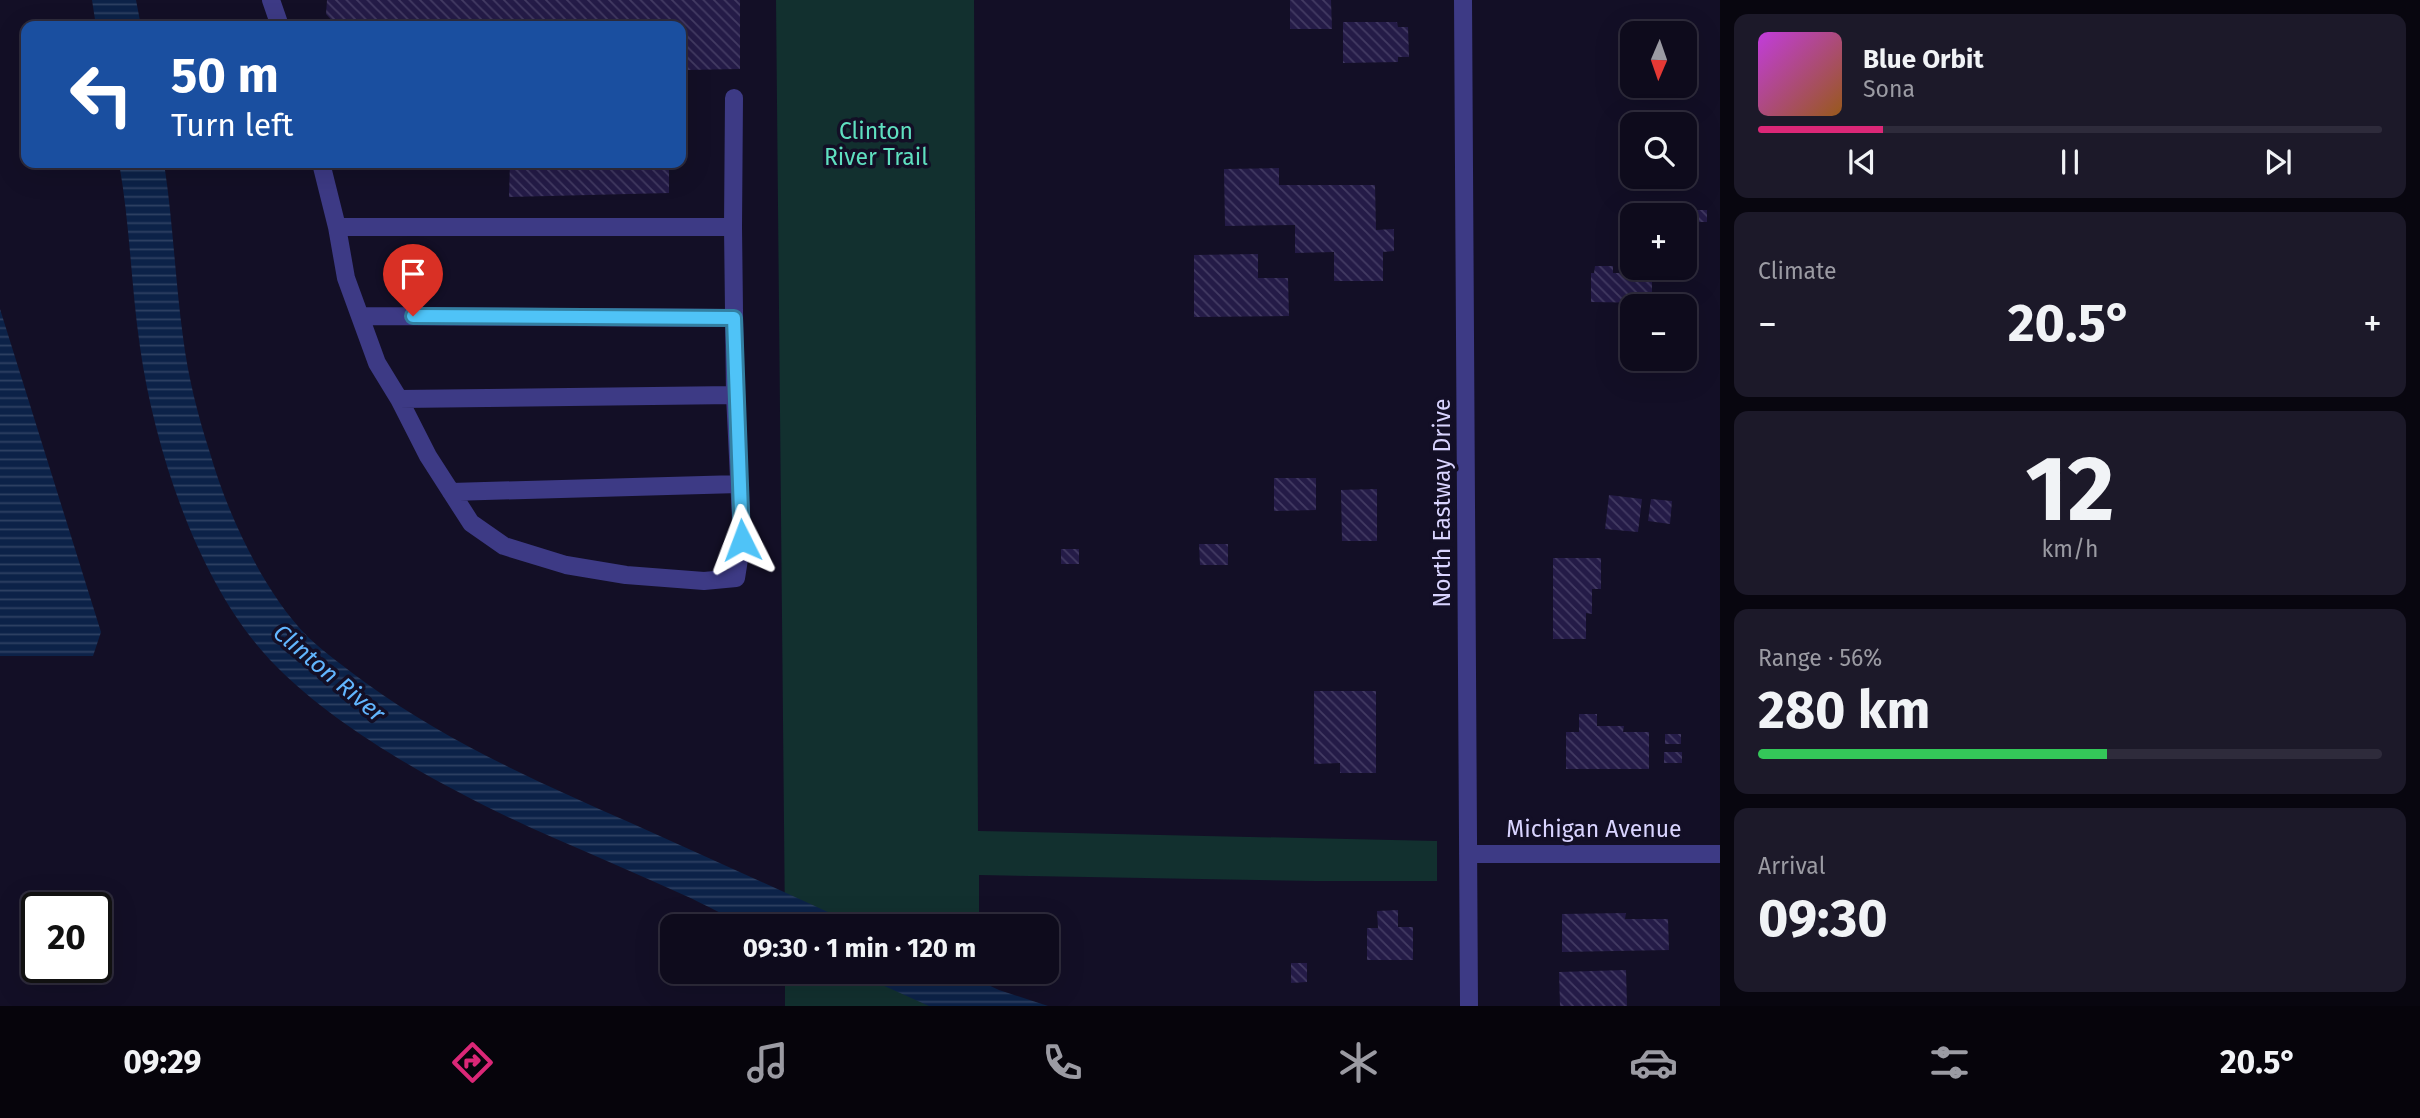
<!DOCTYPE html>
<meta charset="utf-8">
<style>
body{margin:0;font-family:"Fira Sans",sans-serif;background:#1c1929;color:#f1f3f6;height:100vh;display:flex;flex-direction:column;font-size:26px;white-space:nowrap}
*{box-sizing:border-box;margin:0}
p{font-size:23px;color:#9b9ba3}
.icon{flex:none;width:38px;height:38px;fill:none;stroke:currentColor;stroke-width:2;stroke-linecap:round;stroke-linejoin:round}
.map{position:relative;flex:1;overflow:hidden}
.details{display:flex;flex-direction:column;gap:14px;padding:14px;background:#08060f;width:700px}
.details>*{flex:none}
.hud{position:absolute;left:21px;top:21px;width:665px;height:147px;border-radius:14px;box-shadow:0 7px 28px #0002,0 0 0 2px #2e2b3b;background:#1a4fa0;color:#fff;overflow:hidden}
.needle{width:46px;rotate:182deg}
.tools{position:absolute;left:1620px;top:21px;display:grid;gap:14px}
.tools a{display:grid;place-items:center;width:77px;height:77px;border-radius:14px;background:#0e0b1c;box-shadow:0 7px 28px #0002,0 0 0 2px #2e2b3b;font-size:35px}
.speed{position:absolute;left:21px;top:892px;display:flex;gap:14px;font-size:35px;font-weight:700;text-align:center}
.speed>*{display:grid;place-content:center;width:91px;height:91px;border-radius:50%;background:#0e0b1c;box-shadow:0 7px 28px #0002,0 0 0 2px #2e2b3b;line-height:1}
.speed .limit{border:4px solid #111;border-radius:10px;background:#fff;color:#111}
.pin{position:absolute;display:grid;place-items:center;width:60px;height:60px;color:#fff;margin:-72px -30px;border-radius:50% 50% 50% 0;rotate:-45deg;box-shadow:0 0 7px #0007}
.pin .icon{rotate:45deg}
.me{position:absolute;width:77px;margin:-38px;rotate:357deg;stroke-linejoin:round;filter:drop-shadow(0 0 5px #0008)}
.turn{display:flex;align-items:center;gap:24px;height:147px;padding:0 35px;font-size:32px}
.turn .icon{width:91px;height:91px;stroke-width:2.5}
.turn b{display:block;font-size:49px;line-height:60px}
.big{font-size:52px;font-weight:700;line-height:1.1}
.details .tile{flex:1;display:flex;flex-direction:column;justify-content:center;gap:10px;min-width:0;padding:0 24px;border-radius:14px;background:#1c1929}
.details .dial{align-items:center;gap:0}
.dial b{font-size:91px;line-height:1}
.song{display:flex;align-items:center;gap:21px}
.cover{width:84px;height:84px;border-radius:10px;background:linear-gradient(135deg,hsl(290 70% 55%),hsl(30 70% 35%))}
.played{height:7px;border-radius:4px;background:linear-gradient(90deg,#db2777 20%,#2e2b3b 20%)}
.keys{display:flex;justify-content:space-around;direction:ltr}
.heat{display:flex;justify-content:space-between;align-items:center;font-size:38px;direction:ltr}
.charge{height:10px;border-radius:5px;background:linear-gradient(90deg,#34c759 56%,#2e2b3b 0)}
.trip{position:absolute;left:660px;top:914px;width:399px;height:70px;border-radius:14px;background:#0e0b1c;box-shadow:0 7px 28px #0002,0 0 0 2px #2e2b3b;font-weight:700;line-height:70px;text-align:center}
.dock{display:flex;height:112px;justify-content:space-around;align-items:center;background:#06040b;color:#9b9ba3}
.dock .icon{width:49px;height:49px}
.dock .on{color:#db2777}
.dock b{font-size:32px;color:#f1f3f6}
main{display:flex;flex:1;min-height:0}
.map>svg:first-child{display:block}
</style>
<main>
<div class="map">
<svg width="1720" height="1006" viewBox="0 0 1720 1006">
<defs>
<pattern id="water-rules" width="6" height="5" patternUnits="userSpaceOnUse" patternTransform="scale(1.75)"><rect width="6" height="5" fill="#0c2248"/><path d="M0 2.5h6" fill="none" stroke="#2f4163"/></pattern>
<pattern id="building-back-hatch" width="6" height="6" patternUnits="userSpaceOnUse" patternTransform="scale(1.75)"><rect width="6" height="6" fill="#241b47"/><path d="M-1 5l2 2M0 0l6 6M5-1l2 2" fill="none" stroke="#433b63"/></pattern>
</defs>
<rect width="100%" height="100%" fill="#130f26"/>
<!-- park -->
<path fill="#12302f" d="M776,0H974L978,831L1437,841V881H1316L979,875V926H785Z
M785,971H980V1006H785Z"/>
<!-- water -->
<path fill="url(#water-rules)" d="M92,0H136L141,26H96Z
M119,163H164C173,221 175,279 183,337C188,377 198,416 210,453C227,513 264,593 308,637C326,654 346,668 366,683C447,742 540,783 631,823C707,857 782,891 858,926C832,926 806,926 781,926C771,926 760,928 751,925C732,920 704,904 686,896C642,876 598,857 554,838C463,798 346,737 276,666C200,590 155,452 140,347C131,286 130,224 119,163Z
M0,309L101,632L93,656H0Z
M851,971H958L999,990L1048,1006H929Z"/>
<!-- building -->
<path fill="url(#building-back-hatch)" d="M327,0H740V69L688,70L687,142H681V26H337L326,14Z
M1290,0H1331L1332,29H1290Z
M1343,22H1397L1398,27H1408L1409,57H1398V62L1343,63Z
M510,163H669V193L509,197Z
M1279,168V185H1375L1376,230L1394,229V251L1383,252V281H1334V252L1295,253V225L1225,226L1224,169Z
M1696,210H1707V222H1696Z
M1258,254V278H1288L1289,316L1194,317V255Z
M1595,266H1613V273H1640V281H1652V303L1591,302V273H1594Z
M1274,478H1316V510L1274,511Z
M1377,489V541H1342L1341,490Z
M1609,495L1642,499L1638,532L1605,529Z
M1651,499L1672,501L1670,524L1648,521Z
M1199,544H1228V565H1200Z
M1061,549H1079V564H1061Z
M1553,558H1601V589H1592V614L1586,613V639H1553Z
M1314,691H1376V773H1340V763L1314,764Z
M1579,714H1597V726H1624L1623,732H1649V769H1566V732H1579Z
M1665,734H1681V744H1665Z
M1664,752H1682V763H1664Z
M1398,910V927H1413V960H1367V928H1378L1377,911Z
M1626,913L1625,919H1668L1669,950L1562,952V914Z
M1291,963H1307V982L1291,983Z
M1626,970L1627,1006H1560L1559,972Z"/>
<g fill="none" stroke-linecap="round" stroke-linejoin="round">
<!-- minor -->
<path stroke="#3d3a85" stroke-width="18" d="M271,0L280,26
M1463,0L1469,1006
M321,163L337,227L346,278L377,363L399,399L428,456L471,523L504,546L566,565L626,575L704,581L736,578L742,540L735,395L733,227H337
M733,227L734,98
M360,316L734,318
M399,399L735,395
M451,492L739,484
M1468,854H1720"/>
</g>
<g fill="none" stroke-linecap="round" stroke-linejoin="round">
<!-- route casing -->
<g stroke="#337fa1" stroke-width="18">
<path id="route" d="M413,316L734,318L742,540"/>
</g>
<!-- route -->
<use href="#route" stroke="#4fc3f7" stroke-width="12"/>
</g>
<g text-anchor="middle" stroke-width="7" stroke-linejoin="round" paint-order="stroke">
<!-- park labels -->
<g font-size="23" fill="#5fe0c0" stroke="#130f26">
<text x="876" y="139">Clinton<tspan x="876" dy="26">River Trail</tspan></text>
</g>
<!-- street labels -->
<g font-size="23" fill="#d9d4ff" stroke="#130f26">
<text transform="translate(1442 503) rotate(-90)" y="8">North Eastway Drive</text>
<text x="1594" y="837">Michigan Avenue</text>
</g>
<!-- water labels -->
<g font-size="24" font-style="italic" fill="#62b6ff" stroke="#130f26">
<text transform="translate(329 673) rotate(40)" y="8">Clinton River</text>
</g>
</g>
</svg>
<div class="tools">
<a><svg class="needle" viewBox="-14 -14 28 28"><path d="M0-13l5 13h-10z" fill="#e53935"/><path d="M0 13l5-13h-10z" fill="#9b9ba3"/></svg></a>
<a><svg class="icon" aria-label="search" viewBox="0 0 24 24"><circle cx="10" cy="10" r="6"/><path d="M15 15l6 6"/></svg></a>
<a>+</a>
<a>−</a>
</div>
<div class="speed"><div class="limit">20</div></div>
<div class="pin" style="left:413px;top:316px;background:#d93025"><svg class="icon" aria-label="arrive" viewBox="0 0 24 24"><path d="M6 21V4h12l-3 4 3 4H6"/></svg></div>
<svg class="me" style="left:742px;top:540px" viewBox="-20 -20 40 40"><path d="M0-17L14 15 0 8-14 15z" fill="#4fc3f7" stroke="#fff" stroke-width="4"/></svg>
<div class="trip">09:30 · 1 min · 120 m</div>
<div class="hud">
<div class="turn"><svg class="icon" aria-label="left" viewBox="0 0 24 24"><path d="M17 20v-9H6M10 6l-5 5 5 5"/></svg><div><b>50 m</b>Turn left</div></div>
</div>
</div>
<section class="details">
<div class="tile">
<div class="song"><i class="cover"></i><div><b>Blue Orbit</b><p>Sona</p></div></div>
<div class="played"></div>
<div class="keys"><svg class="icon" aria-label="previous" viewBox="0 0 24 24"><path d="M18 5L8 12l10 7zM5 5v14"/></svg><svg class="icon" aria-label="pause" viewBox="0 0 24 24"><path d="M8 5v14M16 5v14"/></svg><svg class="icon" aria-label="next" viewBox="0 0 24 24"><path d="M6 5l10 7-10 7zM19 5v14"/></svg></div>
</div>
<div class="tile"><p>Climate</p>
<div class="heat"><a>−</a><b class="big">20.5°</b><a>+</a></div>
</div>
<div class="tile dial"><b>12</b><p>km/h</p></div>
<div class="tile"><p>Range · 56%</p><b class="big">280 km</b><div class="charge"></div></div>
<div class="tile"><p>Arrival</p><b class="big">09:30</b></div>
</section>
</main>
<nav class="dock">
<b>09:29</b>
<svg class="icon on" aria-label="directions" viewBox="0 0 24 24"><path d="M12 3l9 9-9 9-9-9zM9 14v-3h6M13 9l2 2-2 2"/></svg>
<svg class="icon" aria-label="music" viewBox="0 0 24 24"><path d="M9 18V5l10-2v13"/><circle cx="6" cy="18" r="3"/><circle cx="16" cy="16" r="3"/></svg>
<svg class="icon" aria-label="phone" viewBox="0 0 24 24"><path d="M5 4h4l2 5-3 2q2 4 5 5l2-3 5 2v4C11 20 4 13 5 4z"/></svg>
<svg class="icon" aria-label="climate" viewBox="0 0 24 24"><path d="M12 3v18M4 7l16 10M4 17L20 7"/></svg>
<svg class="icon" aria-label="car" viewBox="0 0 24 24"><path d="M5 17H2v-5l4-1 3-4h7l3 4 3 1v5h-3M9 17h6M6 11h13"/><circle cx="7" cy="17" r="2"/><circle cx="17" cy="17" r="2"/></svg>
<svg class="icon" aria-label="filters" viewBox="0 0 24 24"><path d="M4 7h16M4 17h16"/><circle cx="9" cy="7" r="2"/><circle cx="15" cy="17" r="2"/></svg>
<b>20.5°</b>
</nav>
